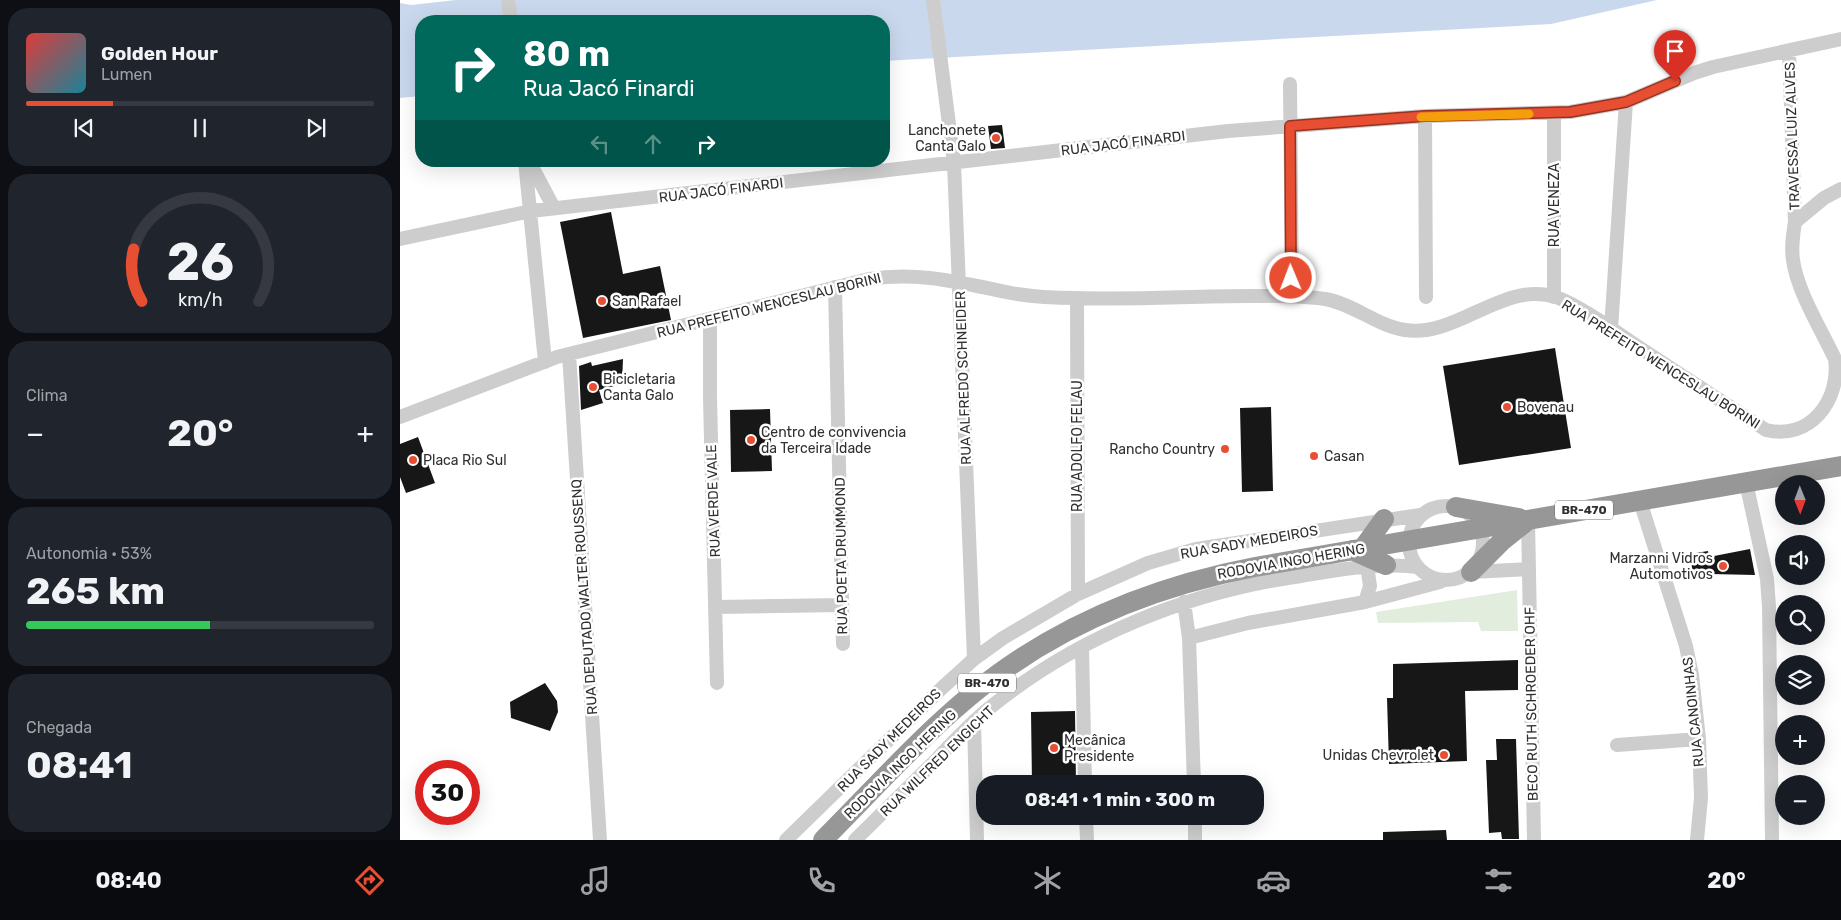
<!DOCTYPE html>
<html lang="pt">
<meta charset="utf-8">
<style>
body{margin:0;font-family:Rubik,sans-serif;background:#20242c;color:#f1f3f6;height:100vh;display:flex;flex-direction:column;font-size:19px;white-space:nowrap}
*{box-sizing:border-box;margin:0}
p{font-size:16px;color:#9ea1a6}
.icon{flex:none;width:28px;height:28px;fill:none;stroke:currentColor;stroke-width:2;stroke-linecap:round;stroke-linejoin:round}
.map{position:relative;flex:1;overflow:hidden}
.sheet{display:flex;flex-direction:column;gap:8px;padding:8px;background:#0d0f14;width:400px}
.sheet>*{flex:none}
.top-card{position:absolute;left:15px;top:15px;width:475px;height:152px;border-radius:20px;box-shadow:0 5px 20px #0002;background:#00695c;color:#fff;overflow:hidden}
.needle{width:32px;rotate:179deg}
.tools{position:absolute;left:1375px;top:475px;display:grid;gap:10px}
.tools a{display:grid;place-items:center;width:50px;height:50px;border-radius:50%;background:#171b24;box-shadow:0 5px 20px #0002;font-size:25px}
.speed{position:absolute;left:15px;top:760px;display:flex;gap:10px;font-size:25px;font-weight:700;text-align:center}
.speed>*{display:grid;place-content:center;width:65px;height:65px;border-radius:50%;background:#171b24;box-shadow:0 5px 20px #0002;line-height:1}
.speed .limit{border:8px solid #d22;background:#fff;color:#111}
.pin{position:absolute;display:grid;place-items:center;width:42px;height:42px;color:#fff;margin:-51px -21px;border-radius:50% 50% 50% 0;rotate:-45deg;box-shadow:0 0 5px #0007}
.pin .icon{rotate:45deg}
.me{position:absolute;width:55px;margin:-28px;rotate:359deg;stroke-linejoin:round;filter:drop-shadow(0 0 4px #0008)}
.turn{display:flex;align-items:center;gap:18px;height:105px;padding:0 25px;font-size:22px}
.turn .icon{width:65px;height:65px;stroke-width:2.5}
.turn b{display:block;font-size:35px;line-height:42px}
.lanes{display:flex;align-items:center;height:48px;padding:0 25px;background:#0003;justify-content:center;gap:25px;direction:ltr}
.lanes .off{opacity:.35}
.big{font-size:38px;font-weight:700;line-height:1.1}
.sheet .card{flex:1;display:flex;flex-direction:column;justify-content:center;gap:8px;min-width:0;padding:0 18px;border-radius:20px;background:#20242c}
.sheet .dial{align-items:center;gap:0}
.dial svg{height:130px;overflow:visible;fill:none;stroke:#363941;stroke-width:7;stroke-linecap:round;text-anchor:middle}
.dial text{fill:#f1f3f6;stroke:none}
.song{display:flex;align-items:center;gap:15px}
.cover{width:60px;height:60px;border-radius:8px;background:linear-gradient(135deg,hsl(0 70% 55%),hsl(190 70% 35%))}
.played{height:5px;border-radius:2px;background:linear-gradient(90deg,#e84e31 25%,#363941 25%)}
.keys{display:flex;justify-content:space-around;direction:ltr}
.heat{display:flex;justify-content:space-between;align-items:center;font-size:28px;direction:ltr}
.charge{height:8px;border-radius:4px;background:linear-gradient(90deg,#34c759 53%,#363941 0)}
.trip{position:absolute;left:576px;top:775px;width:288px;height:50px;border-radius:20px;background:#171b24;box-shadow:0 5px 20px #0002;font-weight:700;line-height:50px;text-align:center}
.tabs{display:flex;height:80px;justify-content:space-around;align-items:center;background:#090b0e;color:#9ea1a6}
.tabs .icon{width:35px;height:35px}
.tabs .on{color:#e84e31}
.tabs b{font-size:22px;color:#f1f3f6}
main{display:flex;flex:1;min-height:0}
.map>svg:first-child{display:block}
</style>
<main>
<section class="sheet">
<div class="card">
<div class="song"><i class="cover"></i><div><b>Golden Hour</b><p>Lumen</p></div></div>
<div class="played"></div>
<div class="keys"><svg class="icon" aria-label="previous" viewBox="0 0 24 24"><path d="M18 5L8 12l10 7zM5 5v14"/></svg><svg class="icon" aria-label="pause" viewBox="0 0 24 24"><path d="M8 5v14M16 5v14"/></svg><svg class="icon" aria-label="next" viewBox="0 0 24 24"><path d="M6 5l10 7-10 7zM19 5v14"/></svg></div>
</div>
<div class="card dial"><svg viewBox="0 0 100 80">
<path d="M14 69A42 42 0 1 1 86 69"/>
<path d="M14 69A42 42 0 0 1 9 37" stroke="#e84e31"/>
<text x="50" y="56" font-size="32" font-weight="700">26</text>
<text x="50" y="72" font-size="11">km/h</text>
</svg></div>
<div class="card"><p>Clima</p>
<div class="heat"><a>−</a><b class="big">20°</b><a>+</a></div>
</div>
<div class="card"><p>Autonomia · 53%</p><b class="big">265 km</b><div class="charge"></div></div>
<div class="card"><p>Chegada</p><b class="big">08:41</b></div>
</section>
<div class="map">
<svg width="1441" height="840" viewBox="0 0 1441 840">
<rect width="100%" height="100%" fill="#fff"/>
<!-- green -->
<path fill="#e3edde" d="M1117,590L1118,631H1081L1078,622L978,623L976,612Z"/>
<!-- water -->
<path fill="#cad8ed" d="M56,0H1257L1151,24L484,61V21H21V96L0,98V3L11,5Z"/>
<!-- building -->
<path fill="#171717" d="M602,125L605,148L591,149L588,126Z
M211,212L223,274L260,266L271,320L183,338L160,222Z
M1155,348L1171,448L1059,465L1043,366Z
M223,359L222,384L199,390L203,403L181,410L179,366L191,362L192,366Z
M871,407L873,491L842,492L840,408Z
M370,409L372,471L331,472L330,410Z
M18,437L35,483L6,493L0,477V444Z
M1350,549L1355,575L1311,574L1293,576L1290,554L1308,551L1309,557Z
M1118,660V690L1065,691L1067,761L989,764L987,698H993V664Z
M145,683L157,701L158,712L150,731L111,718L110,702Z
M675,711L676,784H632L631,712Z
M1096,739H1116L1119,839H1102L1101,832L1089,833L1086,760H1097Z
M1046,830L1047,840H983V832Z"/>
<g fill="none" stroke-linecap="round" stroke-linejoin="round">
<!-- minor -->
<path stroke="#cdcdcd" stroke-width="14" d="M108,0L111,21
M533,0L554,163L574,659
M1389,51L1395,222
M890,84L892,296
M1025,116L1026,297
M125,161L145,362
M129,161L154,208
M0,239L131,211L828,131L1025,116L1170,112L1226,102L1294,73L1313,67L1441,39
M435,287L443,644
M1154,297V113
M677,298L678,594
M310,319V398L317,683
M1211,329L1226,102
M169,354L200,840
M0,417L157,357L469,279C520,271 561,283 611,293C632,297 655,298 677,298C734,300 792,296 849,296C874,296 900,295 925,299C954,304 977,326 1005,330C1058,338 1103,280 1156,297C1180,306 1212,329 1234,344C1278,373 1321,401 1366,430C1409,441 1441,401 1435,359C1422,331 1397,291 1393,260C1391,247 1393,235 1395,222L1424,198L1441,189
M1346,482L1367,579L1369,607L1372,840
M1240,501L1286,646L1292,675L1299,739L1301,798L1297,840
M1009 543a37 37 0 1 1 74 0a37 37 0 1 1-74 0Z
M1128,520L1134,840
M1071,572L1129,569
M784,602L789,638L794,784
M965,602L970,586L966,559
M316,607L442,605
M789,638L848,623L965,602L1040,582
M682,648L685,784
M574,721L577,840
M1217,745L1299,739
M686,816L687,840
M795,816V840
M386,840L543,687L574,659L603,638L678,594L748,563L796,549L1020,515
M455,840C482,813 509,787 536,760C552,743 569,725 587,710C676,637 788,592 901,576C939,570 978,562 1017,567"/>
<!-- highway -->
<path stroke="#979797" stroke-width="20" d="M1056,507L1119,518
M963,548L984,519
M952,550L986,565
M1071,572L1102,541L1127,521
M423,840C481,782 541,713 608,667C683,615 766,584 855,567L1441,466"/>
</g>
<g fill="none" stroke-linecap="round" stroke-linejoin="round">
<!-- route casing -->
<g stroke="#973320" stroke-width="12">
<path id="route" d="M891,278L890,126L1025,116L1170,112L1226,102L1275,81"/>
</g>
<!-- route -->
<use href="#route" stroke="#e84e31" stroke-width="9"/>
<!-- slow -->
<path stroke="#f59e0b" stroke-width="9" d="M1021,117L1129,114"/>
</g>
<!-- markers -->
<g fill="#e84e31" stroke="#fff" stroke-width="2">
<circle cx="596" cy="138" r="5"/>
<circle cx="202" cy="301" r="5"/>
<circle cx="193" cy="387" r="5"/>
<circle cx="1107" cy="407" r="5"/>
<circle cx="351" cy="440" r="5"/>
<circle cx="825" cy="449" r="5"/>
<circle cx="914" cy="456" r="5"/>
<circle cx="13" cy="460" r="5"/>
<circle cx="1323" cy="566" r="5"/>
<circle cx="654" cy="748" r="5"/>
<circle cx="1044" cy="755" r="5"/>
</g>
<g text-anchor="middle" stroke-width="5" stroke-linejoin="round" paint-order="stroke">
<!-- shield labels -->
<g fill="#fff" stroke="#6e6e6e" stroke-width="1">
<rect x="1155" y="500.5" width="58" height="19" rx="4"/>
<rect x="558" y="673.5" width="58" height="19" rx="4"/>
</g>
<g font-size="12" font-weight="bold" fill="#303030">
<text x="1184" y="514">BR-470</text>
<text x="587" y="687">BR-470</text>
</g>
<!-- poi labels -->
<g font-size="14" fill="#303030" stroke="#fff" text-anchor="start">
<text x="586" y="135" text-anchor="end">Lanchonete<tspan x="586" dy="16">Canta Galo</tspan></text>
<text x="212" y="306">San Rafael</text>
<text x="203" y="384">Bicicletaria<tspan x="203" dy="16">Canta Galo</tspan></text>
<text x="1117" y="412">Bovenau</text>
<text x="361" y="437">Centro de convivencia<tspan x="361" dy="16">da Terceira Idade</tspan></text>
<text x="815" y="454" text-anchor="end">Rancho Country</text>
<text x="924" y="461">Casan</text>
<text x="23" y="465">Placa Rio Sul</text>
<text x="1313" y="563" text-anchor="end">Marzanni Vidros<tspan x="1313" dy="16">Automotivos</tspan></text>
<text x="664" y="745">Mecânica<tspan x="664" dy="16">Presidente</tspan></text>
<text x="1034" y="760" text-anchor="end">Unidas Chevrolet</text>
</g>
<!-- street labels -->
<g font-size="14" fill="#303030" stroke="#fff">
<text transform="translate(1392 136) rotate(-92)" y="5">TRAVESSA LUIZ ALVES</text>
<text transform="translate(723 143) rotate(-7)" y="5">RUA JACÓ FINARDI</text>
<text transform="translate(321 190) rotate(-7)" y="5">RUA JACÓ FINARDI</text>
<text transform="translate(1154 205) rotate(-90)" y="5">RUA VENEZA</text>
<text transform="translate(369 305) rotate(-14)" y="5">RUA PREFEITO WENCESLAU BORINI</text>
<text transform="translate(1261 364) rotate(32)" y="5">RUA PREFEITO WENCESLAU BORINI</text>
<text transform="translate(563 378) rotate(-92)" y="5">RUA ALFREDO SCHNEIDER</text>
<text transform="translate(677 446) rotate(-90)" y="5">RUA ADOLFO FELAU</text>
<text transform="translate(313 501) rotate(-92)" y="5">RUA VERDE VALE</text>
<text transform="translate(849 542) rotate(-10)" y="5">RUA SADY MEDEIROS</text>
<text transform="translate(441 556) rotate(-91)" y="5">RUA POETA DRUMMOND</text>
<text transform="translate(891 561) rotate(-10)" y="5">RODOVIA INGO HERING</text>
<text transform="translate(184 597) rotate(-94)" y="5">RUA DEPUTADO WALTER ROUSSENQ</text>
<text transform="translate(1131 704) rotate(-91)" y="5">BECO RUTH SCHROEDER OHF</text>
<text transform="translate(1293 712) rotate(-96)" y="5">RUA CANOINHAS</text>
<text transform="translate(489 740) rotate(-45)" y="5">RUA SADY MEDEIROS</text>
<text transform="translate(537 761) rotate(-44)" y="5">RUA WILFRED ENGICHT</text>
<text transform="translate(500 764) rotate(-44)" y="5">RODOVIA INGO HERING</text>
</g>
</g>
</svg>
<div class="tools">
<a><svg class="needle" viewBox="-14 -14 28 28"><path d="M0-13l5 13h-10z" fill="#e53935"/><path d="M0 13l5-13h-10z" fill="#9ea1a6"/></svg></a>
<a><svg class="icon" aria-label="sound" viewBox="0 0 24 24"><path d="M4 9h4l5-4v14l-5-4H4zM17 9q2 3 0 6"/></svg></a>
<a><svg class="icon" aria-label="search" viewBox="0 0 24 24"><circle cx="10" cy="10" r="6"/><path d="M15 15l6 6"/></svg></a>
<a><svg class="icon" aria-label="layers" viewBox="0 0 24 24"><path d="M12 4l9 5-9 5-9-5zM3 14l9 5 9-5"/></svg></a>
<a>+</a>
<a>−</a>
</div>
<div class="speed"><div class="limit">30</div></div>
<div class="pin" style="left:1275px;top:81px;background:#d93025"><svg class="icon" aria-label="arrive" viewBox="0 0 24 24"><path d="M6 21V4h12l-3 4 3 4H6"/></svg></div>
<svg class="me" style="left:891px;top:278px" viewBox="-20 -20 40 40"><circle r="17" fill="#e84e31" stroke="#fff" stroke-width="3"/><path d="M0-11L8 9 0 5-8 9z" fill="#fff"/></svg>
<div class="trip">08:41 · 1 min · 300 m</div>
<div class="top-card">
<div class="turn"><svg class="icon" aria-label="right" viewBox="0 0 24 24"><path d="M7 20v-9h11M14 6l5 5-5 5"/></svg><div><b>80 m</b>Rua Jacó Finardi</div></div>
<div class="lanes"><svg class="icon off" aria-label="left" viewBox="0 0 24 24"><path d="M17 20v-9H6M10 6l-5 5 5 5"/></svg><svg class="icon off" aria-label="ahead" viewBox="0 0 24 24"><path d="M12 20V5M6 11l6-6 6 6"/></svg><svg class="icon" aria-label="right" viewBox="0 0 24 24"><path d="M7 20v-9h11M14 6l5 5-5 5"/></svg></div>
</div>
</div>
</main>
<nav class="tabs">
<b>08:40</b>
<svg class="icon on" aria-label="directions" viewBox="0 0 24 24"><path d="M12 3l9 9-9 9-9-9zM9 14v-3h6M13 9l2 2-2 2"/></svg>
<svg class="icon" aria-label="music" viewBox="0 0 24 24"><path d="M9 18V5l10-2v13"/><circle cx="6" cy="18" r="3"/><circle cx="16" cy="16" r="3"/></svg>
<svg class="icon" aria-label="phone" viewBox="0 0 24 24"><path d="M5 4h4l2 5-3 2q2 4 5 5l2-3 5 2v4C11 20 4 13 5 4z"/></svg>
<svg class="icon" aria-label="climate" viewBox="0 0 24 24"><path d="M12 3v18M4 7l16 10M4 17L20 7"/></svg>
<svg class="icon" aria-label="car" viewBox="0 0 24 24"><path d="M5 17H2v-5l4-1 3-4h7l3 4 3 1v5h-3M9 17h6M6 11h13"/><circle cx="7" cy="17" r="2"/><circle cx="17" cy="17" r="2"/></svg>
<svg class="icon" aria-label="filters" viewBox="0 0 24 24"><path d="M4 7h16M4 17h16"/><circle cx="9" cy="7" r="2"/><circle cx="15" cy="17" r="2"/></svg>
<b>20°</b>
</nav>
